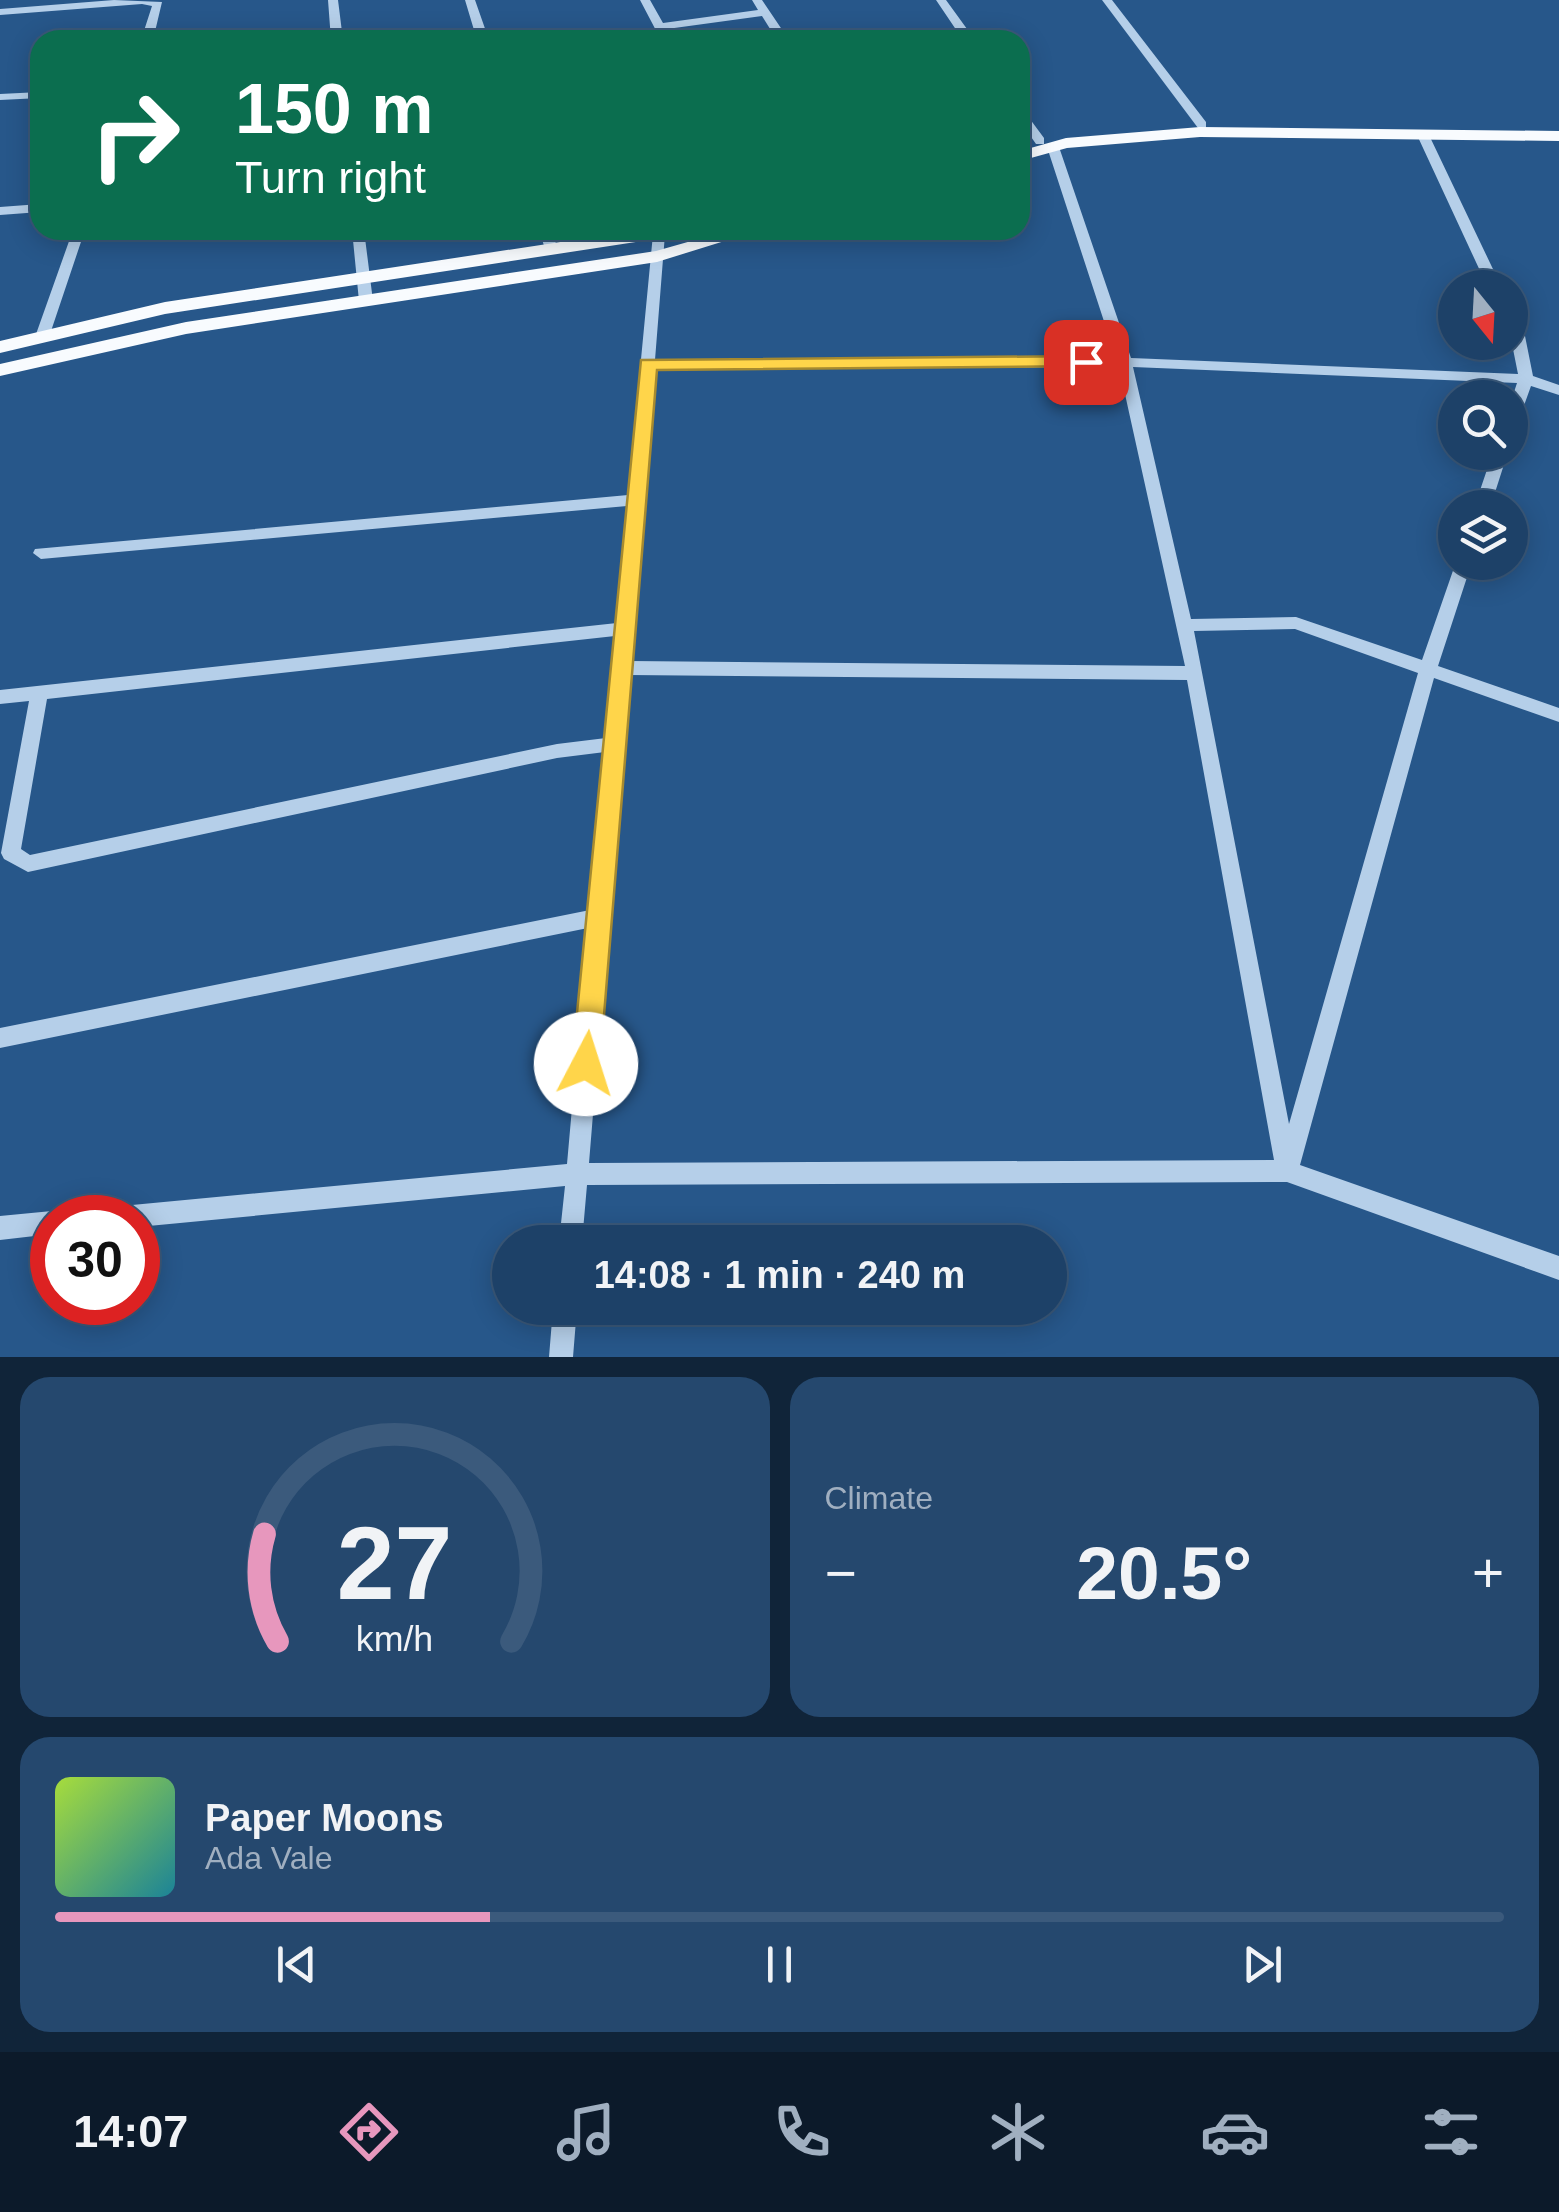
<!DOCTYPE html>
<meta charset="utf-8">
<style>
body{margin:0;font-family:Arial,sans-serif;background:#25486e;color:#f1f3f6;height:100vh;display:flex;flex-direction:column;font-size:38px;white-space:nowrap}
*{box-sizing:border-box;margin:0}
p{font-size:32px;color:#a0afc0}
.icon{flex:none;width:55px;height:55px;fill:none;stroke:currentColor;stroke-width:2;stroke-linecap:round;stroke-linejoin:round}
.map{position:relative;height:1357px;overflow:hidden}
.details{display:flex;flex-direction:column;gap:20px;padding:20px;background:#102439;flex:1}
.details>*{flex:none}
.hud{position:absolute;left:30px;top:30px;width:1000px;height:210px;border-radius:30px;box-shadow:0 5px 25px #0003,0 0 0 2px #3b5a7c;background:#0b6e4f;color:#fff;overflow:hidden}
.needle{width:65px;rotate:162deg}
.controls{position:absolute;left:1438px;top:270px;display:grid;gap:20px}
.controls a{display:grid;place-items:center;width:90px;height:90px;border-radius:50%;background:#1d4168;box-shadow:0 5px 25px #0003,0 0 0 2px #3b5a7c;font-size:50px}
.speed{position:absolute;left:30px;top:1195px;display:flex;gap:20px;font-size:50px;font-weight:700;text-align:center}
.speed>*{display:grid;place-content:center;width:130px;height:130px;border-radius:50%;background:#1d4168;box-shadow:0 5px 25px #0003,0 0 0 2px #3b5a7c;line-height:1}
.speed .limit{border:15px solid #d22;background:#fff;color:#111}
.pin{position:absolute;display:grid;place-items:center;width:85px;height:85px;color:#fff;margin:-42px;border-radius:20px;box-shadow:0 5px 15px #0006}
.me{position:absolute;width:110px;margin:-55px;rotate:5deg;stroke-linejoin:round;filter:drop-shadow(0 0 8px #0008)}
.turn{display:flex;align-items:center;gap:35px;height:210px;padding:0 40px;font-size:45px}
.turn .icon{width:130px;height:130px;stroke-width:2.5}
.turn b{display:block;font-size:70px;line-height:85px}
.big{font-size:75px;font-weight:700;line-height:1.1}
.details .card{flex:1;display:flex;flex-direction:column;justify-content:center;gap:15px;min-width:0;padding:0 35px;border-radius:30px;background:#25486e}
.details .dial{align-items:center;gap:0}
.dial svg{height:260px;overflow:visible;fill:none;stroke:#3b5a7c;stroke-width:7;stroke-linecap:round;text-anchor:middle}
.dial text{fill:#f1f3f6;stroke:none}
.song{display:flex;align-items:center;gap:30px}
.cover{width:120px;height:120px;border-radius:15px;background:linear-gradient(135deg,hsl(80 70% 55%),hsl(190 70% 35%))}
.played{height:10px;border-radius:5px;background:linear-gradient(90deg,#e797bd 30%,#3b5a7c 30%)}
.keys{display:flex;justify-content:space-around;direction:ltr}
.heat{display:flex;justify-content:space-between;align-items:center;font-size:55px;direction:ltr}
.details .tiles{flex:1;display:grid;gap:20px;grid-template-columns:1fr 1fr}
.card:last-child{grid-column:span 2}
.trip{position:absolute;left:492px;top:1225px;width:575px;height:100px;border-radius:50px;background:#1d4168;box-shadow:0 5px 25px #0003,0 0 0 2px #3b5a7c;font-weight:700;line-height:100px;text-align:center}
.menu{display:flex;height:160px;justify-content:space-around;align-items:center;background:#0c1a2a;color:#a0afc0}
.menu .icon{width:70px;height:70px}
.menu .current{color:#e797bd}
.menu b{font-size:45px;color:#f1f3f6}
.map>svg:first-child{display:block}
</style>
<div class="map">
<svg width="1559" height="1357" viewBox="0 0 1559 1357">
<rect width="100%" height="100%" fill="#27578a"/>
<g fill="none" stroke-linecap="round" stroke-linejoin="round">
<!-- minor -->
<path fill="#b5cfe9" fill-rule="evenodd" d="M114,0L162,2L153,40H141L152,6L142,4L0,15V9Z
M328,0H338L343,40H331Z
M465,0H475L489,40H477Z
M640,0H650L663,23L758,10L752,0H762L789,40H777L762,16L667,29L673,40H661Z
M936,0H946L975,40H963Z
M1102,0H1112L1206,122V128H1198Z
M40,92V98L0,100V94Z
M1020,109L1024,111L1044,138V144H1036L1020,121Z
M1423,131L1429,135L1502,288H1488L1417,135Z
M1053,143L1059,147L1131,358L1518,374L1510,334V316L1515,317L1525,336L1533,376L1559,385V395L1531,386L1517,425L1510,430V404L1517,383L1133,367L1191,619L1296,617L1422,660L1456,562H1472L1438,666L1559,708V722L1434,678L1300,1165L1559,1256V1280L1287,1182L587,1185L582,1242H559L565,1186L138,1227V1218H100L103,1210L111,1207L567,1164L588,928L0,1048V1028L590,910L605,752L557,758L28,872L4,859L1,853L29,701L0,704V690L617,623L627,506L41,559L33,553L35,549L628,495L653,234L659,230L665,234L655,360L1116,358L1047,147ZM1119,367L1185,666L630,661L654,369ZM1295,629L1418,673L1289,1124L1194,631ZM615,636L606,738L557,744L30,855L21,849L47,699ZM629,675L1187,680L1274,1160L589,1163Z
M40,204V212L0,215V207Z
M73,230H85L49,337L47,340H37L35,337Z
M352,230H364L373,301L366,305L359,301Z
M539,230H551L558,249L556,252H546Z
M1493,452H1508L1490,508H1474Z
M52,1211L61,1218H52V1234L0,1240V1216Z
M553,1308H577L573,1357H549Z"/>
<!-- major -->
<path fill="#f8fbfe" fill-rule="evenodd" d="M1200,127L1559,131V141L1200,137L1067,148L1020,161V151L1066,138Z
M639,230H684L675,236L165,314L0,353V341L165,302Z
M730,230H760L657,262L186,334L0,376V364L186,322L656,251Z"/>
</g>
<!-- route -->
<path fill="#ffd54a" stroke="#a68a30" stroke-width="2.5" d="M1086,356L1096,362L1093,366L657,370L600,1064L596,1073L586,1077L576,1073L572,1064L641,360Z"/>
</svg>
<div class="controls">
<a><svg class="needle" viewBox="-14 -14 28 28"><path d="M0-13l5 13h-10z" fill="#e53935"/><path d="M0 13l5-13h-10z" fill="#a0afc0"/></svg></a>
<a><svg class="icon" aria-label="search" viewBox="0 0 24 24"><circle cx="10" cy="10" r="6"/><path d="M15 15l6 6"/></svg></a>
<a><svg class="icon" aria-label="layers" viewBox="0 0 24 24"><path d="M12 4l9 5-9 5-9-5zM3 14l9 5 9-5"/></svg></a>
</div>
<div class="speed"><div class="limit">30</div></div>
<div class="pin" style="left:1086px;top:362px;background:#d93025"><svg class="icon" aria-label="arrive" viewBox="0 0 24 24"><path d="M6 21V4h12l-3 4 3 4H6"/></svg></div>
<svg class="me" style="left:586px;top:1064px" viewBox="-20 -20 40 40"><circle r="19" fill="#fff"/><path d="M0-13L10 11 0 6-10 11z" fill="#ffd54a"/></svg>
<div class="trip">14:08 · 1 min · 240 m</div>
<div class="hud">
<div class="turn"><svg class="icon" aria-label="right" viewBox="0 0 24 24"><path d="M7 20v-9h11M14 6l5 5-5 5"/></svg><div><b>150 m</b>Turn right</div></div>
</div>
</div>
<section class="details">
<div class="tiles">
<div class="card dial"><svg viewBox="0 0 100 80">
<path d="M14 69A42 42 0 1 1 86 69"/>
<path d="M14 69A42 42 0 0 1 10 36" stroke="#e797bd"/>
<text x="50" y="56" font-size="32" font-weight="700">27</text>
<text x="50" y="72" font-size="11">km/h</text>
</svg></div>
<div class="card"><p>Climate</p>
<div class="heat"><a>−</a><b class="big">20.5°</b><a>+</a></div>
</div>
<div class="card">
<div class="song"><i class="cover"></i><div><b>Paper Moons</b><p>Ada Vale</p></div></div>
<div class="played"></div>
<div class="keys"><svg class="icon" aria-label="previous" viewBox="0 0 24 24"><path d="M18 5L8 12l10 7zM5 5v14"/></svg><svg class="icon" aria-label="pause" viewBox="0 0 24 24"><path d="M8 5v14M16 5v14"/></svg><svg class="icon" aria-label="next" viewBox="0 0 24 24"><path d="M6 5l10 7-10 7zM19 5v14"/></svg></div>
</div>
</div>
</section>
<nav class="menu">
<b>14:07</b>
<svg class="icon current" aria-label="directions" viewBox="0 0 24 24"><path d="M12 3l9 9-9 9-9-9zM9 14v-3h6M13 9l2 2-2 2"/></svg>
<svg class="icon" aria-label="music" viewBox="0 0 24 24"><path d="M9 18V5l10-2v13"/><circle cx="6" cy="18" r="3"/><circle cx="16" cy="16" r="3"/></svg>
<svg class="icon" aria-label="phone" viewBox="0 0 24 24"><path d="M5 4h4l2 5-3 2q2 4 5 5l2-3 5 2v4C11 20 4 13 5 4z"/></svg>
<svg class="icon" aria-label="climate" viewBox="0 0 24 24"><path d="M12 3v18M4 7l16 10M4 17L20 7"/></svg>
<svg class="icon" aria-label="car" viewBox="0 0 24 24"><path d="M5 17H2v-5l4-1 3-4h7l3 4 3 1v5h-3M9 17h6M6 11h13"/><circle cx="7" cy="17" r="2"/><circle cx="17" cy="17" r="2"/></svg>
<svg class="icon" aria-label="filters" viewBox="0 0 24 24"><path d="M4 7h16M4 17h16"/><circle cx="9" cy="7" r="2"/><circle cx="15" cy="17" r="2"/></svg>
</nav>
